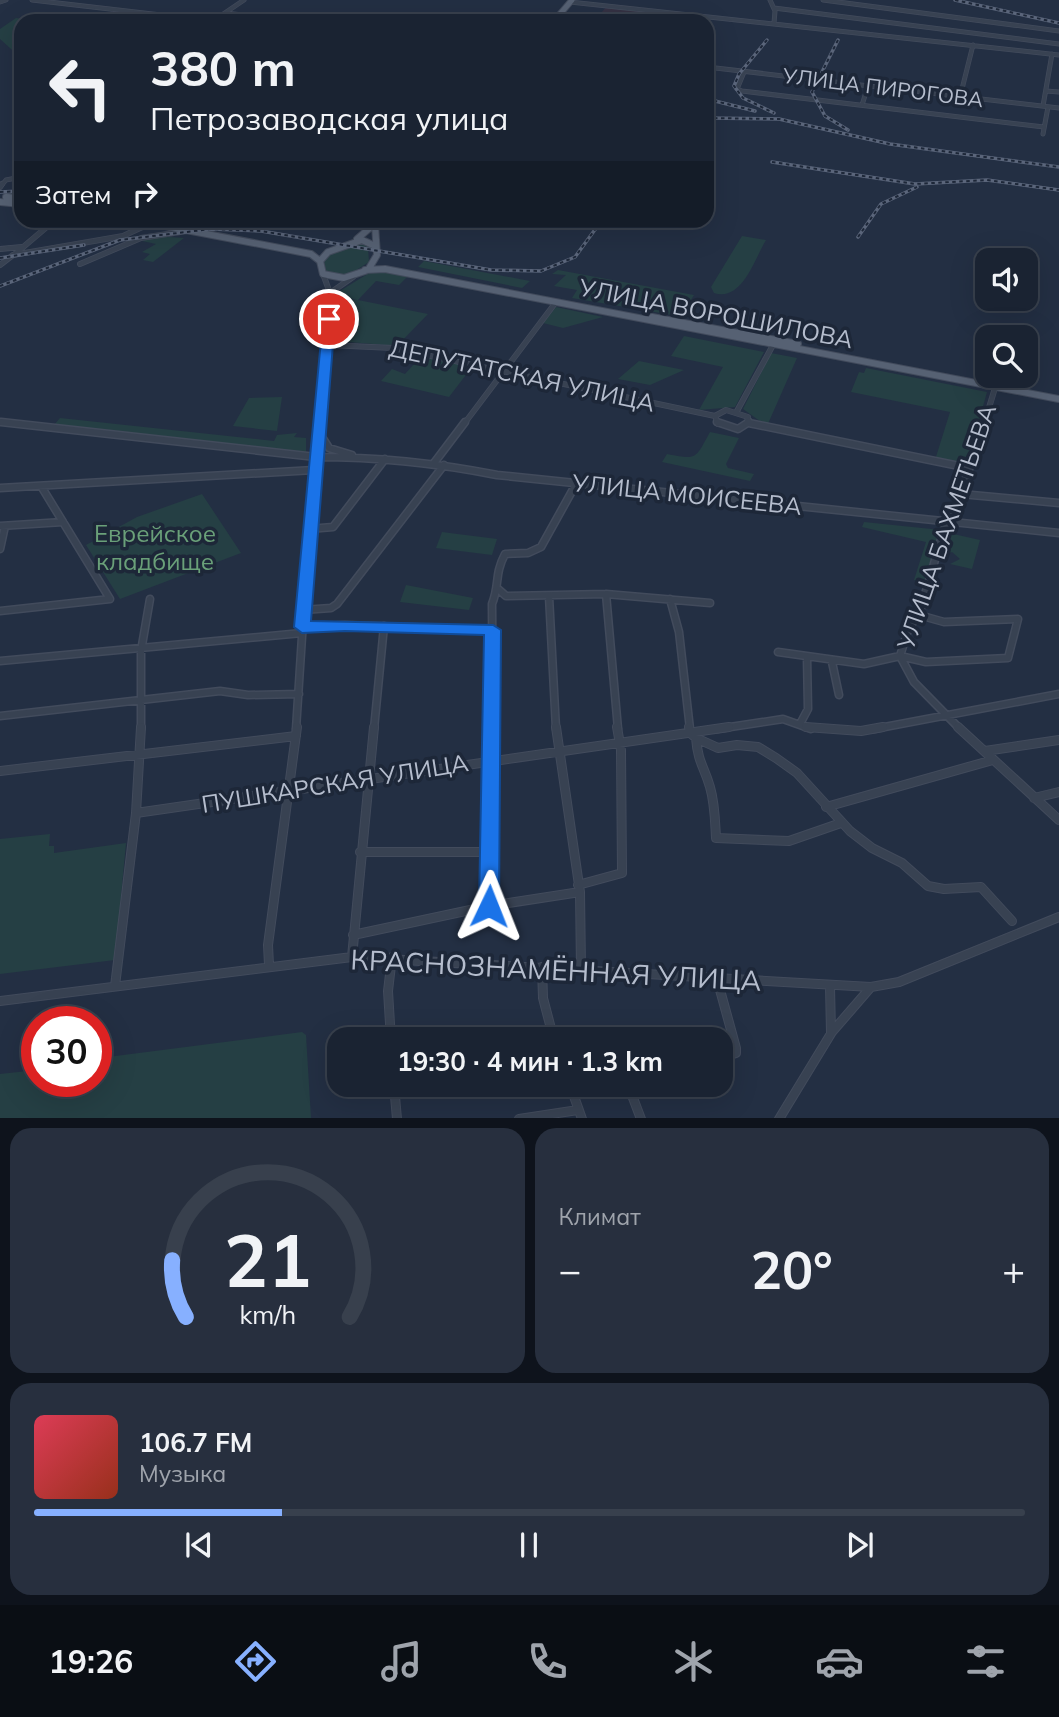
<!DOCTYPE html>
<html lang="ru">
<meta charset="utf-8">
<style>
body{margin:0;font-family:Mulish,sans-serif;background:#272f3e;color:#f1f3f6;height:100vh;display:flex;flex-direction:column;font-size:26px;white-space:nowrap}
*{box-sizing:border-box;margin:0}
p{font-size:23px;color:#9fa4ac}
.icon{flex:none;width:38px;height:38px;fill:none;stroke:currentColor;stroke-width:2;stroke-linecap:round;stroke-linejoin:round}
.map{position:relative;height:1118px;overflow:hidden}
.sheet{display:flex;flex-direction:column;gap:10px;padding:10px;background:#0e131c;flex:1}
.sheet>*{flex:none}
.guide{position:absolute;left:14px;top:14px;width:700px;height:214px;border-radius:21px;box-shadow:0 7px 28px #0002,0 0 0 2px #38404d;background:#1a2332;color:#f1f3f6;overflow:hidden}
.controls{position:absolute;left:975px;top:248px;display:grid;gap:14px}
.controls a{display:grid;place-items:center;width:63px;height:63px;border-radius:14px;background:#1a2332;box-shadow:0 7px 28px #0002,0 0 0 2px #38404d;font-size:35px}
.speed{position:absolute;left:21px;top:1006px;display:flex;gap:14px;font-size:35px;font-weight:700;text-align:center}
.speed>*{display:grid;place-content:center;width:91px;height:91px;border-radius:50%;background:#1a2332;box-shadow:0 7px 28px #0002,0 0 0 2px #38404d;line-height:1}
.speed .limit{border:10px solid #d22;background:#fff;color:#111}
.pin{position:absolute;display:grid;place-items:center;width:60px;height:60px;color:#fff;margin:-30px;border:4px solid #fff;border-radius:50%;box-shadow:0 2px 7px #0007}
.me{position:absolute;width:77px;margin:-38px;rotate:2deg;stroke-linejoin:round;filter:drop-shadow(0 0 5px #0008)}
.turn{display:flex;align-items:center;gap:24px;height:147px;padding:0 21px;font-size:32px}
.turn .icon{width:91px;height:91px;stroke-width:2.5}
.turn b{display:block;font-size:49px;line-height:60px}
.then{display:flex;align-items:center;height:66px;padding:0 21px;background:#0003;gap:14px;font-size:26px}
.big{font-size:52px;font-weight:700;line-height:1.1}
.sheet .card{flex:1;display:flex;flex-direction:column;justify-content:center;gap:10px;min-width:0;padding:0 24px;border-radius:21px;background:#272f3e}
.sheet .dial{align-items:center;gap:0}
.dial svg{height:182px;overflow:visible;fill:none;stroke:#38404d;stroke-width:7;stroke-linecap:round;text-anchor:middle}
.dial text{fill:#f1f3f6;stroke:none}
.song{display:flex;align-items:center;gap:21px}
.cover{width:84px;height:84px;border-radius:10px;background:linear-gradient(135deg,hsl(350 70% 55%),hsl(10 70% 35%))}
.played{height:7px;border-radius:4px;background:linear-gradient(90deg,#87b0ff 25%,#38404d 25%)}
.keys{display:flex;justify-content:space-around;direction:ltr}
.heat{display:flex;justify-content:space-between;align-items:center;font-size:38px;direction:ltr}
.sheet .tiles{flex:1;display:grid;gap:10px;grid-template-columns:1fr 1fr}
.card:last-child{grid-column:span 2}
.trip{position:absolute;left:327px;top:1027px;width:406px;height:70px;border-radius:21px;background:#1a2332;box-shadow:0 7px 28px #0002,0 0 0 2px #38404d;font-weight:700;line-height:70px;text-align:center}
.tabs{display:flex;height:112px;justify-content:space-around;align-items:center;background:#0a0e14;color:#9fa4ac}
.tabs .icon{width:49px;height:49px}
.tabs .current{color:#87b0ff}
.tabs b{font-size:32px;color:#f1f3f6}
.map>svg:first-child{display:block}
</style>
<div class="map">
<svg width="1059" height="1119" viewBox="0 0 1059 1119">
<rect width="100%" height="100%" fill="#232f43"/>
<!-- medical -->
<path fill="#343143" d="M606,7L654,12L647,21L598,17Z"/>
<!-- green -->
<path fill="#253f44" d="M16,18L41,21H21V58L0,39V29Z
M157,236L184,238L153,262L143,260L150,254L142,252L156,244L142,241Z
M742,236L766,240C754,260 742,302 714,293L711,287Z
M360,243L368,247L369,262L347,276L327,274L324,262L330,253Z
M424,261L530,281L522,288L418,267Z
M374,270L408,276L399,285L376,281L358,300L428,314L397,346L337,341L336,298L357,300L335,294Z
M558,270L694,295L688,305L675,303L672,308L688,310L684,317L572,298L577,290L554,286L566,275L552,274Z
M556,307L603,317L563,328L543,323Z
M684,336L764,352L735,407L699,410L723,367L671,356Z
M771,353L797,358L767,426L743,409Z
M423,356L472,367L449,397L381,381L392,369L405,374L414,364L409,362L413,357Z
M639,361L684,370L650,385L618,379Z
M866,368L987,392L966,467L935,460L950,412L851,392L859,372L864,373Z
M282,397L277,431L233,426L249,398Z
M60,418L274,441L277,435L297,433L294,437L306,438V452L54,425Z
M710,432L739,438L726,464L728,468L754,474L750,481L662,462L667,454C698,460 695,459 710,432Z
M202,494L241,553L120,599L86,545L137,517Z
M864,522L941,530L924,582L914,580L926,542L862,527Z
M442,532L497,539L492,555L436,548Z
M949,533L980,540L972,569L950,564L960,559L952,552L942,556Z
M406,585L473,598L469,610L400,602Z
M50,834L49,846H54V853L126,843L115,960L0,974V839Z
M302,1032L306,1035L311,1118H0V1074L37,1070V1082H96V1062L100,1058Z"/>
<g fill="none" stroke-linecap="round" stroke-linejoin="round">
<!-- minor-far3 casing -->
<g stroke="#424b5c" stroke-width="5">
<path id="minor-far3" d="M32,0L213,21
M770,0L775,11L774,23
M823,0L1059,31
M0,2L6,0
M570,2L1059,55
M774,8L1059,44
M225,13L296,21
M213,21L244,0
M707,67L1059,108
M744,72L737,89L742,91L1044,127
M1046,91L1059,92
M960,97L973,45
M862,105L868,86
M1043,106L1052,54
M1043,134L1048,107
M1,186L6,180L21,177
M18,186L21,181"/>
</g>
<!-- minor-far2 casing -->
<g stroke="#424b5c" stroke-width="6">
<path id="minor-far2" d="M0,187L2,184
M9,201L19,184
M0,249L22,247
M15,254L55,220
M80,264L141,238L187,231
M0,265L13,255L123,236L151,223
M330,293L353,277
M328,345L393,348L715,416
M737,411L773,345
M0,422L17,424
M749,423L753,424
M320,424L330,293L323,274
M464,424L556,302
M718,424L715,416L726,410L748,417L747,424
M984,424L995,388"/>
</g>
<!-- minor-far1 casing -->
<g stroke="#424b5c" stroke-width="9">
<path id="minor-far1" d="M1,422L316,457C378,457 436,463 497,475L1059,533
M717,422L738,429L749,422
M749,423L969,468
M320,434L329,448L352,455
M434,463L465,422
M0,488L314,470
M961,494L1059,503
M0,526L63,522
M309,529L333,527L385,459
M0,549L5,526
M498,589L506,596L606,594L710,603
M606,594L618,729
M549,596L556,729
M670,599L679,632L690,729
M303,610L331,608L337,604L444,465
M0,611L110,599L41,486
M302,627L345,625L493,630
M778,652L864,664L900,656L926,662L1008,658L1018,619L944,622L919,615
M0,661L302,633
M832,662L839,695
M0,716L220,691L248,695L299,694
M800,724L808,709L807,657
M141,729V651L150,599
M296,729L309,529L320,422
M374,729L384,626
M493,729L492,604C500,584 494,575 505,554L528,553L541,547L576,484
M717,729L783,719L811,729
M874,729L1059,694
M960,729L914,682L900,656L909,627L919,615L944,529L958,502L985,422"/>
</g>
<!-- minor casing -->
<g stroke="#424b5c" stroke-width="10">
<path id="minor" d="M556,727L580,892L581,970
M689,727L690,733L696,738C698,763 704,766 710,787C715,804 715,821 716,838L789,841L841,823
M806,727L861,731L883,727
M958,727L1059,820
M696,738L718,748L737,745L758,747L776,758L797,773L850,831L872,848L902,863L928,886L944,889L981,887L1012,921
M985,751L1059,740
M0,771L296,736
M1034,798L1059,792
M826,807L993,760
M136,813L729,727
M360,852H491
M578,885L622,873L621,750L617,727
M489,906L493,727
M353,935L489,906L580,892
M352,957L374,727
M269,965L268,945L297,727
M542,967L543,998L554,1040
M717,979L736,1048V1053L721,1058
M115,986L136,813L141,727
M830,986L831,1033
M0,1001L352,957L871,987L899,982L1059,917
M391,1040L388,991L392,957
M394,1085L397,1119
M570,1085L582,1119
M633,1085L630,1090L641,1119
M519,1119L578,1110
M779,1119L832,1032L871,987"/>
</g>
<!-- major-far1 casing -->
<g stroke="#424b5c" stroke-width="7">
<path id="major-far1" d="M554,21L572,0"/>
</g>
<!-- major casing -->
<g stroke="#424b5c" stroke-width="8">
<path id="major" d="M6,197L21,198
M0,202L21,204
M134,220L311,254L320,261
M168,220L196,226
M375,225L377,255L368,270L344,278L323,274L320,261L328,252L362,240L375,246
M357,239L379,220
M365,270L385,269L1059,399
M652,317L798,344"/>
</g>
<!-- minor-far3 -->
<use href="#minor-far3" stroke="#384252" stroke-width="3.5"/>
<!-- minor-far2 -->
<use href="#minor-far2" stroke="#384252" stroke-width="4.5"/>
<!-- minor-far1 -->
<use href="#minor-far1" stroke="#384252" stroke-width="6"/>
<!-- minor -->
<use href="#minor" stroke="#384252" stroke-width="8"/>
<!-- major-far1 -->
<use href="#major-far1" stroke="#566173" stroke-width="5"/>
<!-- major -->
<use href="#major" stroke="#566173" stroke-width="6"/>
<!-- rail casing -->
<g stroke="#5a657a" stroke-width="3.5">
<path id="rail" d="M955,0L1059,23
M767,40L739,74L734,86L743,98L774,113
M838,40L812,92L825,116L848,130
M707,99L755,111
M707,118L779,119L890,144L1059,167
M772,162L915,184L987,180L1059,190
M0,192L21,191
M858,237L881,204L917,187
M0,258L84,245
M0,286L120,240L211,229L261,231L491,270L541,271L575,257L602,220"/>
</g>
<!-- rail -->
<use href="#rail" stroke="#1d2738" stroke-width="2" stroke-dasharray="3.5" stroke-linecap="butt"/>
</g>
<!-- route -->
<path fill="#1a73e8" stroke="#114b97" stroke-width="2" d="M329,315L335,319L311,621L493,625L501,630L499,906L496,911H482L479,906L484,635L345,631L302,633L294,627L323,319Z"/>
<g text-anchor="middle" stroke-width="7" stroke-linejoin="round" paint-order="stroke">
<!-- far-street labels -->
<g font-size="21" fill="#b5bdcd" stroke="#1d2738">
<text transform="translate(883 88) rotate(7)" y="7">УЛИЦА ПИРОГОВА</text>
</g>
<!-- street labels -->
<g font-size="24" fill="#b5bdcd" stroke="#1d2738">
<text transform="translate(716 314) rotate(11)" y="8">УЛИЦА ВОРОШИЛОВА</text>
<text transform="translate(522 376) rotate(12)" y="8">ДЕПУТАТСКАЯ УЛИЦА</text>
<text transform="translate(687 495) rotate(6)" y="8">УЛИЦА МОИСЕЕВА</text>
<text transform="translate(947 527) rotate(-71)" y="8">УЛИЦА БАХМЕТЬЕВА</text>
<text transform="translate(335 784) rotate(-9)" y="8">ПУШКАРСКАЯ УЛИЦА</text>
</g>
<!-- park labels -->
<g font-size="24" fill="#6aa079" stroke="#1d2738">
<text x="155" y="542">Еврейское<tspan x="155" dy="28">кладбище</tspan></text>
</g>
<!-- near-street labels -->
<g font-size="28" fill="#b5bdcd" stroke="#1d2738">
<text transform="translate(556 970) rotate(3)" y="10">КРАСНОЗНАМЁННАЯ УЛИЦА</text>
</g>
</g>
</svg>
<div class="controls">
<a><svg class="icon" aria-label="sound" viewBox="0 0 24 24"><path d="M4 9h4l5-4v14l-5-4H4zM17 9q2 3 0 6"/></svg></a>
<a><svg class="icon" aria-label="search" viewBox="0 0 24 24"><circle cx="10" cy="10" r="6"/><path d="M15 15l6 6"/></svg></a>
</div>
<div class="speed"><div class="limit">30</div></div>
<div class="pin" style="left:329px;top:319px;background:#d93025"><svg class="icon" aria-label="arrive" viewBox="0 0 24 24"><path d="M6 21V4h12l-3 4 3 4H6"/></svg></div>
<svg class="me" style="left:489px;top:906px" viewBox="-20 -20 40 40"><path d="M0-17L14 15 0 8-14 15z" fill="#1a73e8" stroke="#fff" stroke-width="4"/></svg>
<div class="trip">19:30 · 4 мин · 1.3 km</div>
<div class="guide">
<div class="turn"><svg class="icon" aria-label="left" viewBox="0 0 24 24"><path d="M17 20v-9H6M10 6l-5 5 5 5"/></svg><div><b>380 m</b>Петрозаводская улица</div></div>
<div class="then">Затем<svg class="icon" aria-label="right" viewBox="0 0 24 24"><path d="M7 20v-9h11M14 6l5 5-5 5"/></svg></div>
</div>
</div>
<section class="sheet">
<div class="tiles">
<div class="card dial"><svg viewBox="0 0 100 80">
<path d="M14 69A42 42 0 1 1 86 69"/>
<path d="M14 69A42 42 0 0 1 8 44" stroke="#87b0ff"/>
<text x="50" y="56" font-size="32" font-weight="700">21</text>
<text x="50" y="72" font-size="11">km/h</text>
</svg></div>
<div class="card"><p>Климат</p>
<div class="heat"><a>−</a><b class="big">20°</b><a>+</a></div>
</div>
<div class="card">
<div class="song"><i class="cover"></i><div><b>106.7 FM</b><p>Музыка</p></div></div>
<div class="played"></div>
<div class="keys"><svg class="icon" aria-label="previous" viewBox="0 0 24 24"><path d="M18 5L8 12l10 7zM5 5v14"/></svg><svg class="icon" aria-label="pause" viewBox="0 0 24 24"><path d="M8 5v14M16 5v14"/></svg><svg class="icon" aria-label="next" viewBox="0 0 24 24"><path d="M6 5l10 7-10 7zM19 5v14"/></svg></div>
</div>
</div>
</section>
<nav class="tabs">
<b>19:26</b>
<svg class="icon current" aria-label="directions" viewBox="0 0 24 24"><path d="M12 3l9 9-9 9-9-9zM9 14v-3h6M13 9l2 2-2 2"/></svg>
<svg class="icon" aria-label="music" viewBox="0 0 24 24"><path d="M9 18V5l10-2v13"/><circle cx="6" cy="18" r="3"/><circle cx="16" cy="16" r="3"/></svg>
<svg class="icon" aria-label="phone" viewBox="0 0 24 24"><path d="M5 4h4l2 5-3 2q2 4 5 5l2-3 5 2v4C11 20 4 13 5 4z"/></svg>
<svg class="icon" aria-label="climate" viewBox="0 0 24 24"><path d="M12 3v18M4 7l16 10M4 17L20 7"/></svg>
<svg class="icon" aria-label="car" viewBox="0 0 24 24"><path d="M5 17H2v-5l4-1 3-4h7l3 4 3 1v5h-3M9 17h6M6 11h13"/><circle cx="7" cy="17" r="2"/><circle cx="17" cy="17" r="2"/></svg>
<svg class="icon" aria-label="filters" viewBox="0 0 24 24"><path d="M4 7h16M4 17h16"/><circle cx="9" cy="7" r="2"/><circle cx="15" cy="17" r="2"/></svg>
</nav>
